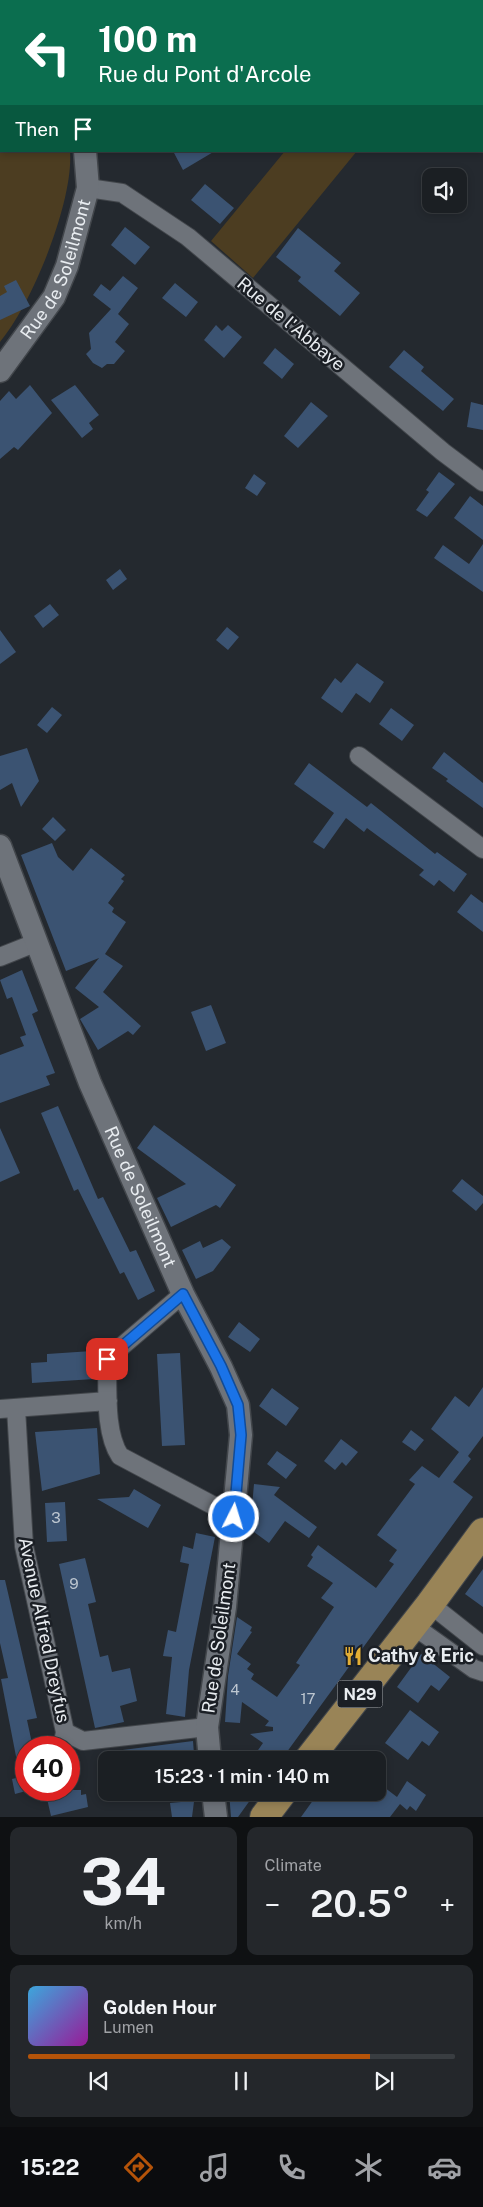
<!DOCTYPE html>
<meta charset="utf-8">
<style>
body{margin:0;font-family:"Public Sans",sans-serif;background:#24272b;color:#f1f3f6;height:100vh;display:flex;flex-direction:column;font-size:19px;white-space:nowrap}
*{box-sizing:border-box;margin:0}
p{font-size:16px;color:#a0a2a6}
.icon{flex:none;width:28px;height:28px;fill:none;stroke:currentColor;stroke-width:2;stroke-linecap:round;stroke-linejoin:round}
.map{position:relative;height:1817px;overflow:hidden}
.side{display:flex;flex-direction:column;gap:10px;padding:10px;background:#0f1113;flex:1}
.side>*{flex:none}
.banner{position:absolute;left:0px;top:0px;width:484px;height:152px;box-shadow:0 2px 8px #0003,0 0 0 1px #393d41;background:#0b6e4f;color:#fff;overflow:hidden}
.buttons{position:absolute;left:422px;top:168px;display:grid;gap:10px}
.buttons a{display:grid;place-items:center;width:45px;height:45px;border-radius:10px;background:#1b1f23;box-shadow:0 2px 8px #0003,0 0 0 1px #393d41;font-size:25px}
.speed{position:absolute;left:15px;top:1736px;display:flex;gap:10px;font-size:25px;font-weight:700;text-align:center}
.speed>*{display:grid;place-content:center;width:65px;height:65px;border-radius:50%;background:#1b1f23;box-shadow:0 2px 8px #0003,0 0 0 1px #393d41;line-height:1}
.speed .limit{border:8px solid #d22;background:#fff;color:#111}
.pin{position:absolute;display:grid;place-items:center;width:42px;height:42px;color:#fff;margin:-21px;border-radius:10px;box-shadow:0 2px 8px #0006}
.me{position:absolute;width:55px;margin:-28px;rotate:5deg;stroke-linejoin:round;filter:drop-shadow(0 0 4px #0008)}
.turn{display:flex;align-items:center;gap:18px;height:105px;padding:0 15px;font-size:22px}
.turn .icon{width:65px;height:65px;stroke-width:2.5}
.turn b{display:block;font-size:35px;line-height:42px}
.then{display:flex;align-items:center;height:48px;padding:0 15px;background:#0003;gap:10px;font-size:19px}
.big{font-size:38px;font-weight:600;line-height:1.1}
.side .card{flex:1;display:flex;flex-direction:column;justify-content:center;gap:8px;min-width:0;padding:0 18px;border-radius:10px;background:#24272b}
.side .dial{align-items:center;gap:0}
.dial b{font-size:65px;line-height:1}
.song{display:flex;align-items:center;gap:15px}
.cover{width:60px;height:60px;border-radius:8px;background:linear-gradient(135deg,hsl(200 70% 55%),hsl(300 70% 35%))}
.played{height:5px;border-radius:2px;background:linear-gradient(90deg,#b45309 80%,#393d41 80%)}
.keys{display:flex;justify-content:space-around;direction:ltr}
.heat{display:flex;justify-content:space-between;align-items:center;font-size:28px;direction:ltr}
.side .tiles{flex:1;display:grid;gap:10px;grid-template-columns:1fr 1fr}
.card:last-child{grid-column:span 2}
.trip{position:absolute;left:98px;top:1751px;width:288px;height:50px;border-radius:10px;background:#1b1f23;box-shadow:0 2px 8px #0003,0 0 0 1px #393d41;font-weight:600;line-height:50px;text-align:center}
.dock{display:flex;height:80px;justify-content:space-around;align-items:center;background:#0b0c0e;color:#a0a2a6}
.dock .icon{width:35px;height:35px}
.dock .active{color:#b45309}
.dock b{font-size:22px;color:#f1f3f6}
.map>svg:first-child{display:block}
</style>
<div class="map">
<svg width="483" height="1817" viewBox="0 0 483 1817">
<rect width="100%" height="100%" fill="#24292f"/>
<!-- green -->
<path fill="#4c3d21" d="M0,0L51,1H1V151H70C74,201 32,304 0,342Z
M285,151H357L253,278L211,241Z"/>
<!-- building -->
<path fill="#3b5372" d="M173,151H215L183,170Z
M205,184L234,208L220,224L191,200Z
M125,227L150,247L135,265L111,245Z
M298,228L341,263L334,271L360,293L340,316L298,281L301,277L276,257Z
M123,276L138,288L118,314L129,324L115,342L125,351L114,364H107L102,368L93,363L86,354L91,349L89,333L111,309L93,295L101,284L110,291Z
M16,280L30,306L0,320V296L7,292L4,286Z
M175,283L198,302L186,317L162,298Z
M216,325L222,331L228,325L242,337L224,358L204,340Z
M275,348L294,364L282,379L263,363Z
M404,350L424,367L421,371L454,399L443,411L389,367Z
M30,385L52,413L18,450L14,447L0,459V401L9,391L16,399Z
M75,385L99,415L89,423L93,429L82,438L51,400Z
M311,402L328,416L298,448L284,436Z
M471,402L483,405V430L467,427Z
M439,472L455,484L427,517L416,510L429,492L426,490Z
M254,474L266,483L257,496L245,488Z
M470,496L483,506V540L454,518Z
M483,544V592L434,558L443,545L469,564Z
M120,569L127,579L113,590L106,580Z
M50,604L59,615L43,628L34,616Z
M227,627L239,637L228,650L216,640Z
M0,630L16,652L0,664Z
M357,663L384,682L370,703L356,693L342,713L321,698L335,678L341,683Z
M52,707L62,715L47,733L37,725Z
M391,708L414,725L402,741L379,724Z
M27,748L39,781L21,807L12,783L0,790V756Z
M444,752L483,783V808L446,781L448,779L432,768Z
M309,763L367,807L371,803L435,854L437,852L467,874L454,892L439,880L434,886L419,875L424,870L367,828L364,832L346,818L324,849L313,842L334,813L294,784Z
M53,817L66,830L55,841L42,829Z
M52,843L58,857L73,871L91,848L125,875L121,879L124,881L108,903L114,908L112,912L126,922L105,954L123,966L103,992L141,1026L133,1035L128,1031L98,1050L80,1019L99,1007L75,988L99,958L66,971L21,855Z
M471,894L483,903V932L457,912Z
M22,970L38,1011L32,1014L55,1073L46,1076L50,1085L0,1103V1055L24,1046L20,1037L26,1035L12,997L7,999L0,980Z
M211,1005L226,1043L206,1051L191,1012Z
M58,1106L98,1199L103,1197L130,1252L136,1250L155,1291L138,1300L124,1272L120,1274L78,1189L74,1191L41,1113Z
M154,1125L236,1185L220,1208L216,1205L171,1227L157,1198L186,1184L137,1148Z
M0,1128L20,1173L0,1182Z
M462,1179L483,1196V1203L476,1211L452,1191Z
M222,1239L231,1247L213,1271L196,1279L182,1250L200,1241L203,1248Z
M239,1322L260,1339L250,1352L228,1337Z
M92,1351L94,1379L32,1383L31,1363L47,1362V1354Z
M180,1353L185,1445L162,1446L157,1354Z
M483,1387V1436L468,1456L471,1459L453,1482L473,1497L281,1760H251L263,1743L250,1734L273,1731V1727L265,1726L269,1721L242,1702L240,1723L225,1722L228,1676L237,1617L252,1627L250,1631L252,1632L237,1654L251,1664L247,1669L254,1674L251,1679L277,1697L300,1665L296,1663L334,1607L321,1598L333,1583L307,1566L313,1557L311,1555L318,1545L376,1588L394,1564L389,1561L397,1550L377,1535L415,1484L409,1480L422,1466L439,1478L459,1452L431,1429L455,1396L469,1407Z
M272,1388L299,1408L286,1426L259,1406Z
M97,1428L100,1474L42,1491L35,1432Z
M411,1430L424,1440L415,1451L402,1442Z
M341,1439L358,1452L346,1466L342,1462L335,1470L324,1461Z
M277,1451L297,1465L286,1479L267,1464Z
M254,1484L280,1487L274,1495L317,1527L309,1538L285,1521L269,1543L250,1529Z
M134,1489L161,1505L148,1528L97,1499L129,1497Z
M65,1502L67,1541L47,1542L45,1503Z
M196,1533L215,1537L189,1670L185,1717L166,1714L172,1657L163,1656L168,1630L176,1632L189,1564L180,1562L183,1546L193,1549Z
M85,1558L96,1602L88,1604L100,1657L108,1655L112,1672L130,1668L137,1701L120,1706L124,1722L95,1728L59,1564Z
M483,1569V1607L465,1594Z
M0,1580H5L37,1718L27,1720L33,1748H26V1791L15,1794L12,1779L20,1777L1,1679L8,1678L0,1643Z
M421,1654L450,1677L439,1691L431,1685L418,1703L397,1687Z
M410,1710L439,1732L429,1746L422,1741L408,1760L385,1743Z
M193,1741L194,1754L174,1757L175,1760H108L107,1752Z
M376,1781L397,1797L407,1781L426,1795L416,1811L410,1806L407,1810L400,1804L390,1817H301L319,1792H376Z
M45,1790H81V1795L86,1794L88,1807L51,1816Z
M229,1792H256L238,1817H231Z
M195,1794L192,1817H172L170,1803L181,1802L182,1798Z"/>
<g fill="none" stroke-linecap="round" stroke-linejoin="round">
<!-- service casing -->
<g stroke="#42464b" stroke-width="11">
<path id="service" d="M28,0V1"/>
</g>
<!-- minor casing -->
<g stroke="#42464b" stroke-width="20">
<path id="minor" d="M88,188L122,193L188,237L443,452L483,482
M359,756L483,849
M0,957L35,943
M183,1294L107,1359C108,1387 104,1432 120,1456L235,1517
M16,1408L24,1546L65,1732L62,1748
M0,1409L108,1401
M430,1604L483,1646
M411,1627L425,1634L474,1669L483,1672
M65,1732L83,1741L207,1727"/>
</g>
<!-- tertiary casing -->
<g stroke="#42464b" stroke-width="25">
<g id="tertiary">
<path d="M60,0V1"/>
<path id="s1" d="M0,371L54,297L67,266L88,188L85,151"/>
<path id="s2" d="M0,846L90,1083L183,1294L221,1367L238,1405L241,1435L225,1607L207,1727L210,1760"/>
<path d="M213,1792L216,1817"/>
</g>
</g>
<!-- primary casing -->
<g stroke="#42464b" stroke-width="30">
<path id="primary" d="M308,1760L430,1604L483,1532
M264,1817L283,1792"/>
</g>
<!-- service -->
<use href="#service" stroke="#6e737a" stroke-width="9"/>
<!-- minor -->
<use href="#minor" stroke="#6e737a" stroke-width="18"/>
<!-- tertiary -->
<use href="#tertiary" stroke="#6e737a" stroke-width="22"/>
<!-- primary -->
<use href="#primary" stroke="#998457" stroke-width="28"/>
</g>
<g fill="none" stroke-linecap="round" stroke-linejoin="round">
<!-- route casing -->
<g stroke="#114b97" stroke-width="12">
<path id="route" d="M107,1359L183,1294L221,1366L238,1405L241,1435L234,1517"/>
</g>
<!-- route -->
<use href="#route" stroke="#1a73e8" stroke-width="9"/>
</g>
<!-- icons -->
<defs>
<g id="restaurant-bare" transform="scale(1.5)"><path d="M-5-6h1v4h1v-4h1v4h1v-4h1v5L-1.5 .5V6h-2V.5L-5-1ZM5-6V6H3V1.5H1.5Q1.5-4 5-6Z" fill="#e3ae34" stroke="#1b1f25" stroke-width="2.5" paint-order="stroke"/></g>
</defs>
<g fill-rule="evenodd">
<use href="#restaurant-bare" x="353" y="1656"/>
</g>
<g text-anchor="middle" stroke-width="5" stroke-linejoin="round" paint-order="stroke">
<!-- number labels -->
<g font-size="15" fill="#bdc6d0">
<text x="56" y="1523">3</text>
<text x="74" y="1589">9</text>
<text x="235" y="1695">4</text>
<text x="308" y="1704">17</text>
</g>
<!-- shield labels -->
<rect fill="#1b1f25" stroke="#aaaeb3" stroke-width="1" x="337.5" y="1680.5" width="45" height="27" rx="4"/>
<g font-size="16" font-weight="bold" fill="#e8ecf0">
<text x="360" y="1700">N29</text>
</g>
<!-- street labels -->
<g font-size="18" fill="#e8ecf0" stroke="#1b1f25">
<text dy="6" stroke="none"><textPath href="#s1" startOffset="118">Rue de Soleilmont</textPath></text>
<text transform="translate(291 324) rotate(40)" y="6">Rue de l'Abbaye</text>
<text dy="6" stroke="none"><textPath href="#s2" startOffset="378">Rue de Soleilmont</textPath></text>
<text transform="translate(44 1630) rotate(78)" y="6">Avenue Alfred Dreyfus</text>
<text transform="translate(219 1638) rotate(-82)" y="6">Rue de Soleilmont</text>
</g>
<!-- poi labels -->
<g font-size="18" font-weight="bold" fill="#e8ecf0" stroke="#1b1f25" text-anchor="start">
<text x="368" y="1662">Cathy &amp; Eric</text>
</g>
</g>
</svg>
<div class="buttons">
<a><svg class="icon" aria-label="sound" viewBox="0 0 24 24"><path d="M4 9h4l5-4v14l-5-4H4zM17 9q2 3 0 6"/></svg></a>
</div>
<div class="speed"><div class="limit">40</div></div>
<div class="pin" style="left:107px;top:1359px;background:#d93025"><svg class="icon" aria-label="arrive" viewBox="0 0 24 24"><path d="M6 21V4h12l-3 4 3 4H6"/></svg></div>
<svg class="me" style="left:234px;top:1517px" viewBox="-20 -20 40 40"><circle r="17" fill="#1a73e8" stroke="#fff" stroke-width="3"/><path d="M0-11L8 9 0 5-8 9z" fill="#fff"/></svg>
<div class="trip">15:23 · 1 min · 140 m</div>
<div class="banner">
<div class="turn"><svg class="icon" aria-label="left" viewBox="0 0 24 24"><path d="M17 20v-9H6M10 6l-5 5 5 5"/></svg><div><b>100 m</b>Rue du Pont d'Arcole</div></div>
<div class="then">Then<svg class="icon" aria-label="arrive" viewBox="0 0 24 24"><path d="M6 21V4h12l-3 4 3 4H6"/></svg></div>
</div>
</div>
<section class="side">
<div class="tiles">
<div class="card dial"><b>34</b><p>km/h</p></div>
<div class="card"><p>Climate</p>
<div class="heat"><a>−</a><b class="big">20.5°</b><a>+</a></div>
</div>
<div class="card">
<div class="song"><i class="cover"></i><div><b>Golden Hour</b><p>Lumen</p></div></div>
<div class="played"></div>
<div class="keys"><svg class="icon" aria-label="previous" viewBox="0 0 24 24"><path d="M18 5L8 12l10 7zM5 5v14"/></svg><svg class="icon" aria-label="pause" viewBox="0 0 24 24"><path d="M8 5v14M16 5v14"/></svg><svg class="icon" aria-label="next" viewBox="0 0 24 24"><path d="M6 5l10 7-10 7zM19 5v14"/></svg></div>
</div>
</div>
</section>
<nav class="dock">
<b>15:22</b>
<svg class="icon active" aria-label="directions" viewBox="0 0 24 24"><path d="M12 3l9 9-9 9-9-9zM9 14v-3h6M13 9l2 2-2 2"/></svg>
<svg class="icon" aria-label="music" viewBox="0 0 24 24"><path d="M9 18V5l10-2v13"/><circle cx="6" cy="18" r="3"/><circle cx="16" cy="16" r="3"/></svg>
<svg class="icon" aria-label="phone" viewBox="0 0 24 24"><path d="M5 4h4l2 5-3 2q2 4 5 5l2-3 5 2v4C11 20 4 13 5 4z"/></svg>
<svg class="icon" aria-label="climate" viewBox="0 0 24 24"><path d="M12 3v18M4 7l16 10M4 17L20 7"/></svg>
<svg class="icon" aria-label="car" viewBox="0 0 24 24"><path d="M5 17H2v-5l4-1 3-4h7l3 4 3 1v5h-3M9 17h6M6 11h13"/><circle cx="7" cy="17" r="2"/><circle cx="17" cy="17" r="2"/></svg>
</nav>
